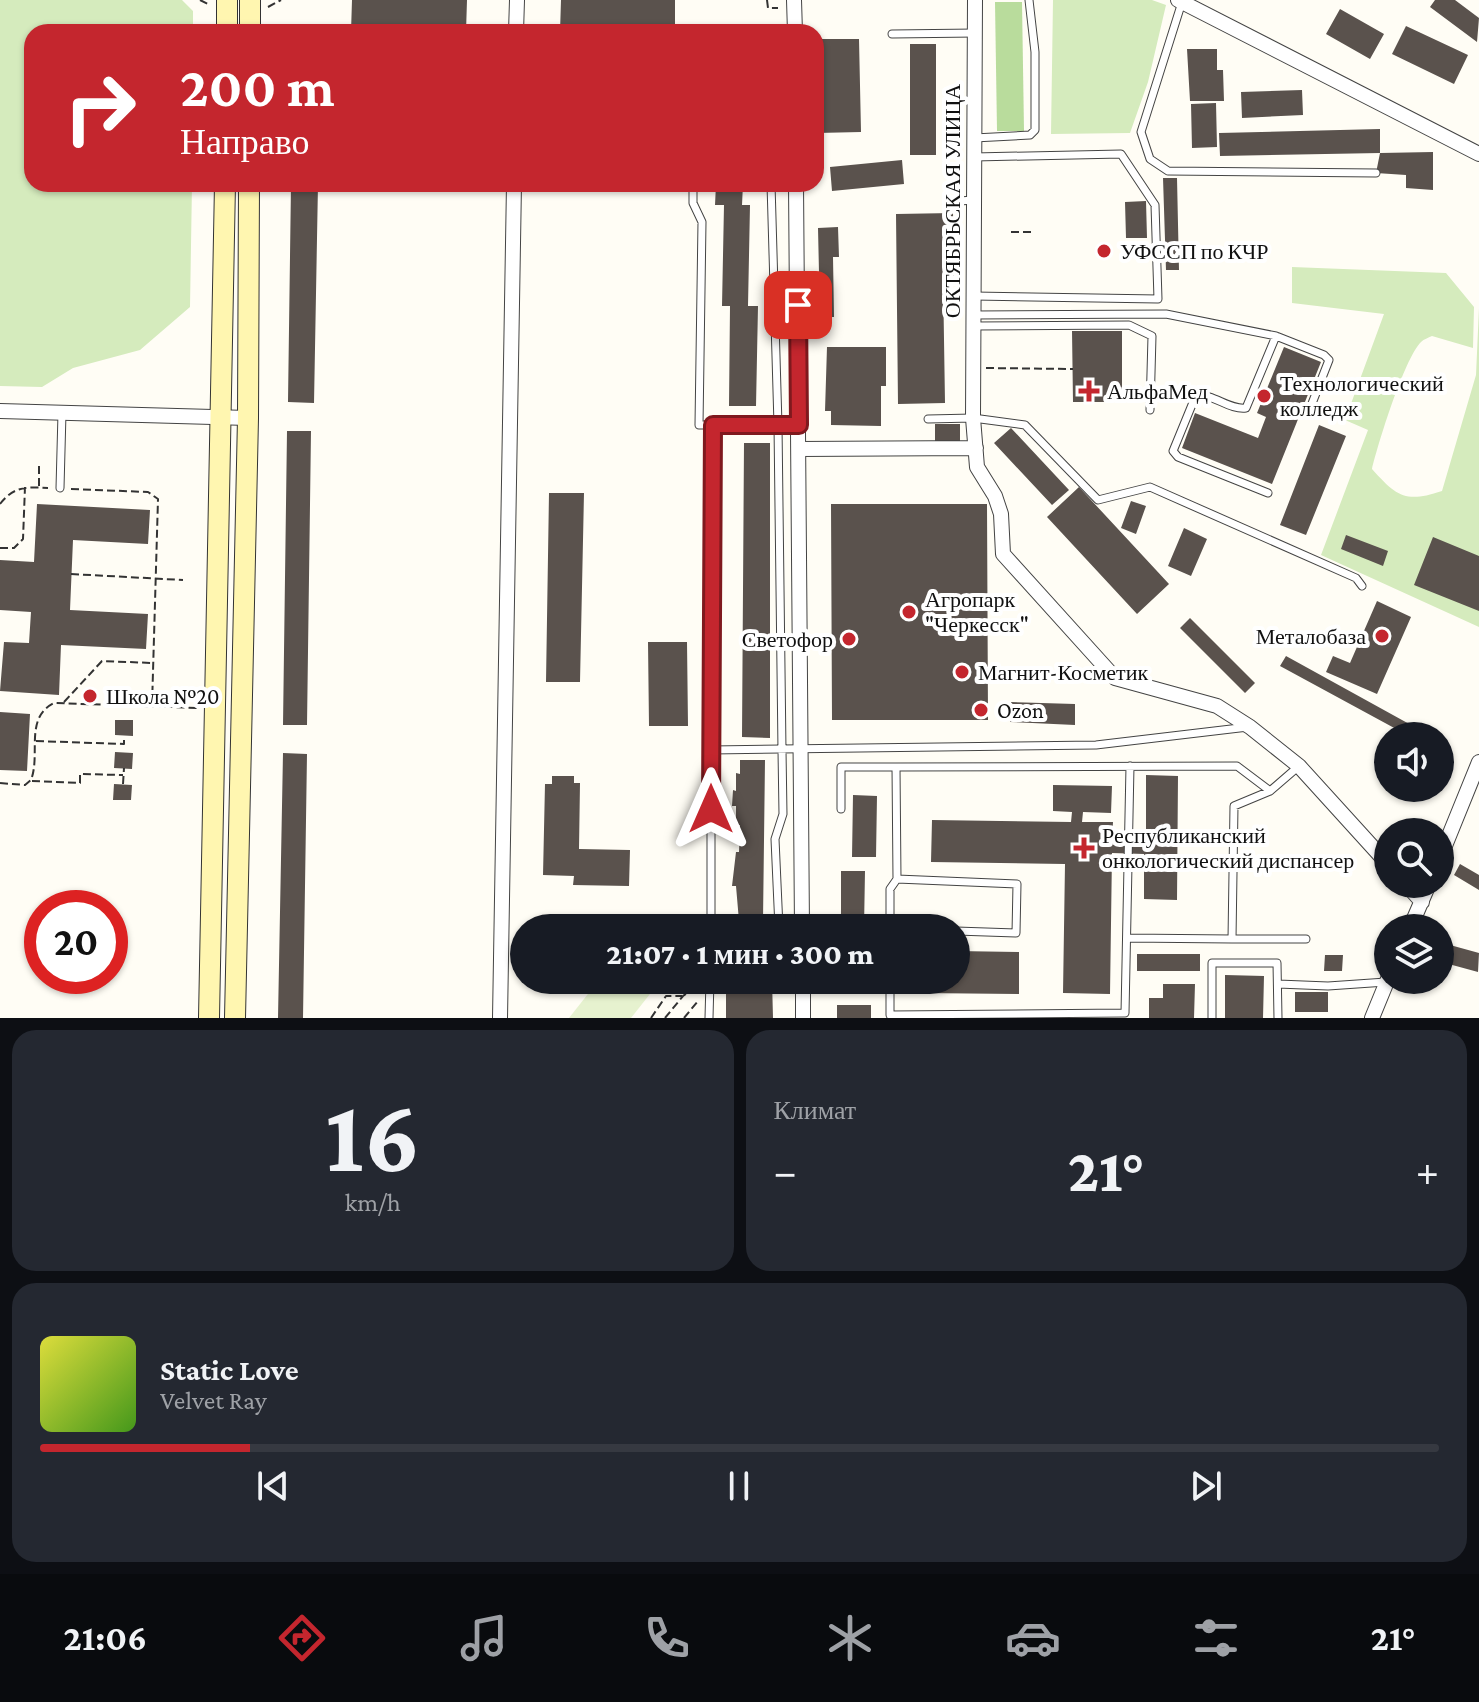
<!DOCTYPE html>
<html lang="ru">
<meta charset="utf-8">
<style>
body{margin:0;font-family:"Crimson Pro",serif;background:#242831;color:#f1f3f6;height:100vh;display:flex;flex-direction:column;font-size:30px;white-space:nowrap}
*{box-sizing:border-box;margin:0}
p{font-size:26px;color:#9ea1a6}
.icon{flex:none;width:44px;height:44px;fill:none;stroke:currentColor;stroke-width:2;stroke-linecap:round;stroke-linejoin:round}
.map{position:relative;height:1018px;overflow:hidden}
.drawer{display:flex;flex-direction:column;gap:12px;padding:12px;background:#0d0f14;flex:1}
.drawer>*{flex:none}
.top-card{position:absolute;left:24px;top:24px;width:800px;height:168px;border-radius:24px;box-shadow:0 2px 6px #0004;background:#c4262e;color:#fff;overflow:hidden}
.buttons{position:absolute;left:1374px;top:722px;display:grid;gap:16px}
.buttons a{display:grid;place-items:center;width:80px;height:80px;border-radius:50%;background:#171b24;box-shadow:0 2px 6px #0004;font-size:40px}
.speed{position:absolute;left:24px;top:890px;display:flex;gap:16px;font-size:40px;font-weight:700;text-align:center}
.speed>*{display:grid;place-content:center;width:104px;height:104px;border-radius:50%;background:#171b24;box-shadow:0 2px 6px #0004;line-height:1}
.speed .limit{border:12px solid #d22;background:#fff;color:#111}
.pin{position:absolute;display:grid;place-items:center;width:68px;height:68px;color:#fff;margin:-34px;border-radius:16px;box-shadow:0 4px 12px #0006}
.me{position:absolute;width:88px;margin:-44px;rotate:0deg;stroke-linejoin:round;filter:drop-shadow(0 0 6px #0008)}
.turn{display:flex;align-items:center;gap:28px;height:168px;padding:0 24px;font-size:36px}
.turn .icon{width:104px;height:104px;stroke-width:2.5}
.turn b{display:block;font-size:56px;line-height:68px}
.big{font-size:60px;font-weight:800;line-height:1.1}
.drawer .widget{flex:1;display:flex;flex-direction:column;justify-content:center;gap:12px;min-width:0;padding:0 28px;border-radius:24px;background:#242831}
.drawer .dial{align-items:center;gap:0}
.dial b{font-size:104px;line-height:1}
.song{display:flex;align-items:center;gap:24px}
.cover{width:96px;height:96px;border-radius:12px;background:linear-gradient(135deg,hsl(60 70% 55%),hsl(100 70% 35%))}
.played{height:8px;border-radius:4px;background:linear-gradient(90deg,#c4262e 15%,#363941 15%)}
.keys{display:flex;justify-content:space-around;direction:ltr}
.heat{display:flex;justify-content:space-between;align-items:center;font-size:44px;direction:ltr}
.drawer .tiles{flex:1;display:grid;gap:12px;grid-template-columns:1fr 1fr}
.widget:last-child{grid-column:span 2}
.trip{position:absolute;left:510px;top:914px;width:460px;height:80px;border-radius:40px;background:#171b24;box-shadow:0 2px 6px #0004;font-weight:800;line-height:80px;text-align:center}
.menu{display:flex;height:128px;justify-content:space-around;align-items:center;background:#090b0e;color:#9ea1a6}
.menu .icon{width:56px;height:56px}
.menu .current{color:#c4262e}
.menu b{font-size:36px;color:#f1f3f6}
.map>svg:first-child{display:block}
</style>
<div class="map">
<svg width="1479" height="1018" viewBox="0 0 1479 1018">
<rect width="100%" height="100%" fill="#fffdf5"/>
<!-- green -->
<path fill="#d5ebbd" d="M0,0H182L193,11V32H32V184H192L190,307L140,350L73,368L42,387L0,386Z
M1053,0H1152L1166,5L1148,82L1130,133L1051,134Z
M1292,267L1446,273L1474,307L1473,348L1432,336C1428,338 1424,339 1421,342C1404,359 1378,444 1372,469C1397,497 1406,503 1442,491L1476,375L1479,308V627L1321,555L1368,430L1345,420L1384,314L1292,303Z"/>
<!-- forest -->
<path fill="#b9dc9c" d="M995,2H1022L1024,131H997Z"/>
<!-- pitch -->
<path fill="#e6f2cf" d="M599,980H661L631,1018H569Z"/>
<!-- building -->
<path fill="#5a524d" d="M352,0H467L466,32H351Z
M561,0H675V32H560Z
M1435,0H1455L1479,18L1477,42L1430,7Z
M1340,9L1384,34L1370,59L1326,34Z
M1406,26L1468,55L1454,84L1392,54Z
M816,39H859L861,132L817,133Z
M910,44H936V155H910Z
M1187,49H1217V70H1223L1224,101H1190Z
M1302,90L1303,115L1242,118L1241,92Z
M1216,103L1217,147L1192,148L1191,104Z
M1380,129V153L1220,156L1219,133Z
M1433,152V190L1406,188V175L1376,173L1380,153Z
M902,160L904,184L832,191L830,167Z
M1163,178H1177L1179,270H1166Z
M291,184H318L314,403L288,402Z
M716,184H743L742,205H750L748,306H758L756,406H729L730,306H722L724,205H715Z
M1146,201L1147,238H1126L1125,202Z
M953,213L954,276H943L945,403L898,404L896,214Z
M838,227L839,257H833L834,317H820L818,228Z
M1072,331H1122V402H1073Z
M827,347H886V386H881V426L831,425V411H825Z
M1284,347L1321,362L1272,484L1182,448L1195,413L1258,438L1266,417L1257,413Z
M935,424H960V445L935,444Z
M1319,425L1346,436L1306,535L1280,525Z
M1011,428L1069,490L1052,505L994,443Z
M287,431H311L307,725H283Z
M744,443H770V738L742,737Z
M1079,487L1169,584L1137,614L1047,517Z
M549,493H584L580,682H546Z
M1131,501L1146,506L1136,534L1121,528Z
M37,504L150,510L148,544L73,540L70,610L148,614L146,649L61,645L59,695L0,691L4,642L29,643L31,612L0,610V560L34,562Z
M831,504H987L988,720H832Z
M1184,528L1207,539L1191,576L1168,566Z
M1346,535L1388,551L1383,566L1341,549Z
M1433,537L1479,556V611L1414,585Z
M1377,601L1411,617L1377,694L1326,672L1333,656L1350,663Z
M1190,618L1255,683L1245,693L1180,628Z
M648,642H687L688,726H649Z
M1286,656L1431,736H1409L1280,666Z
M1011,702L1075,704V725L1010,722Z
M0,712L30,714L27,771L0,770Z
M115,720H133V736L115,735Z
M115,752L133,753L132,769L114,768Z
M283,753L307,754L303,1018H278Z
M740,760H765L763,921H739L736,886H732L736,852H739L740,825H736V806H732L733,790L736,791V773L740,774Z
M1146,775L1178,776L1177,900L1144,899V854L1112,853L1110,994L1063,993L1065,864L931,862L932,820L1071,822L1072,812L1053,811V785L1112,786L1111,813L1083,812L1082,822H1113L1112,842L1146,843Z
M552,776H574V783H580L579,849L630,850L629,886L573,885L574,876L543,875L545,784H552Z
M114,784L132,785L131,800H113Z
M853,795L877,796L876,857H852Z
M1460,864L1479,875V890L1454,875Z
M841,871H865L864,928H841Z
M1450,945L1479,953L1478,972L1445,963Z
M956,951L1019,952V994L919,993V980H956Z
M1137,954H1200V971H1137Z
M1325,955H1343L1342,971H1324Z
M1225,975L1264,976L1263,1018H1225Z
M726,980H772L773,1018H726Z
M1163,984H1195L1194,1018H1149V998H1163Z
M1295,992H1328V1012H1295Z
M837,1005H871V1018H837Z"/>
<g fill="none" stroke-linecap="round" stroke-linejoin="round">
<!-- lane casing -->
<g stroke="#444" stroke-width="9">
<path id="lane" d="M1182,2L1141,132L1150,159L1168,171L1376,173
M892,34L976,33
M974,138L1030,135L1035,130V52L1029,0
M693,184V203L702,222L699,425H797
M771,184L778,425L782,750L783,814L775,839L779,928
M960,201L973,200
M974,296L1158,299L1155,205L1121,154L974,157
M974,315L1166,314L1276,336L1246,408C1229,410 1214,394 1196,395L1173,451L1178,457L1268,493
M975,326L1129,325L1152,336L1150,410
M1276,336L1324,355L1329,360L1311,406
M928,419L973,418L1025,425L1098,500L1150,487L1356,578L1362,586
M713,425L711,750L1096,745L1248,727
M60,488L62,413
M841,809V767H896
M897,879L1017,884L1016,933L956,931
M711,928V750
M890,928V889L897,879L896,767L1237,766L1270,791L1299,766
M1127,938L1232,939L1234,806L1270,791
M1232,939H1306
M890,980V1015L1125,1013L1130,766
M1278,984L1328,986L1386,982
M709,1018L710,980
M1212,1018V963H1277L1278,1018"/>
</g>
<!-- street casing -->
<g stroke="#444" stroke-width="16">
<path id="street" d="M794,0L795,32
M975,0L973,418L977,467L995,496L1001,514L1003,554L1115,678L1217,706L1250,727L1299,766L1388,864
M1178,0L1479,154
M516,32L517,0
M796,184L802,928
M0,411L248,418
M799,449L976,448
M1440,858L1479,762
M1406,884L1422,902
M1410,928L1429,884
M803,980V1018
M500,1018L514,184
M1372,1018L1388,979"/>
</g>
<!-- secondary casing -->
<g stroke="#333" stroke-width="22">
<path id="secondary" d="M227,32V0
M250,32V0
M209,1018L225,184
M235,1018L248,418L249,184"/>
</g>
<!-- path -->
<path stroke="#333" stroke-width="2" stroke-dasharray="8 4" stroke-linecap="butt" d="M200,0L210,5
M767,0L768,8H778
M268,7L281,0
M1011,232H1031
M986,368L1073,369
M39,486V464
M71,489L148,492L158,499L152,706
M0,504C14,486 26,487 48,488
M0,548H14L23,539L25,487
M71,574L183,580
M64,702L102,661L152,663
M36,741L124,744V736
M32,781L80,783V774L123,775
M0,783L25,785L31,780C41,754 24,718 54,703L198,708
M123,784L124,768
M651,1018L666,996H682
M665,1018L683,996L698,985
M684,1018L698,1001"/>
<!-- lane -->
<use href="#lane" stroke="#fff" stroke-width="7"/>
<!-- street -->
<use href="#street" stroke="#fff" stroke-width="14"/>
<!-- secondary -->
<use href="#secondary" stroke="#fff6b0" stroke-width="20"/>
</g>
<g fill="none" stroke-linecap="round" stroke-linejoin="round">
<!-- route casing -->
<g stroke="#7f191e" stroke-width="20">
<path id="route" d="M711,809L713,425H799L798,305"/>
</g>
<!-- route -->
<use href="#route" stroke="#c4262e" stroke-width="14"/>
</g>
<!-- markers -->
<g fill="#c4262e" stroke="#fff" stroke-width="3">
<circle cx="1104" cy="251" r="8"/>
<path d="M1085 379h8v8h8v8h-8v8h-8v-8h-8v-8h8z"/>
<circle cx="1264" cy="396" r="8"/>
<circle cx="909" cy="612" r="8"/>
<circle cx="1382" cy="636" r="8"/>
<circle cx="849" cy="639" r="8"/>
<circle cx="962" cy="672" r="8"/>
<circle cx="90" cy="696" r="8"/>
<circle cx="981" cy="710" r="8"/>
<path d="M1080 836h8v8h8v8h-8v8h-8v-8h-8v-8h8z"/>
</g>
<g text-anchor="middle" stroke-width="8" stroke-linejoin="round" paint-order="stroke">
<!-- street labels -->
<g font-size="22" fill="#111" stroke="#fff">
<text transform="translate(952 201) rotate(-90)" y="8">ОКТЯБРЬСКАЯ УЛИЦА</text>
</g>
<!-- poi labels -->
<g font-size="22" fill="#111" stroke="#fff" text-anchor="start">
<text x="1120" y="259">УФССП по КЧР</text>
<text x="1280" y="391">Технологический<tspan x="1280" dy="25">колледж</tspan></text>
<text x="1107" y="399">АльфаМед</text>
<text x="925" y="607">Агропарк<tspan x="925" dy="25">"Черкесск"</tspan></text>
<text x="1366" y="644" text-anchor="end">Металобаза</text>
<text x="833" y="647" text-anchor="end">Светофор</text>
<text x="978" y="680">Магнит-Косметик</text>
<text x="106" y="704">Школа №20</text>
<text x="997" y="718">Ozon</text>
<text x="1102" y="843">Республиканский<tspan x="1102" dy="25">онкологический диспансер</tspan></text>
</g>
</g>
</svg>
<div class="buttons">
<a><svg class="icon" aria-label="sound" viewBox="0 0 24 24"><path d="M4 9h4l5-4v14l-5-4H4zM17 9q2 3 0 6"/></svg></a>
<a><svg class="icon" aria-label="search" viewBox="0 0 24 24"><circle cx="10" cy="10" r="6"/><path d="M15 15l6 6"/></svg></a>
<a><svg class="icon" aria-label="layers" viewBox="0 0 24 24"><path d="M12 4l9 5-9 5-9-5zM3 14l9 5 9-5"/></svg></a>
</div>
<div class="speed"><div class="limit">20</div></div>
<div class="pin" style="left:798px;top:305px;background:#d93025"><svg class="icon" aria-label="arrive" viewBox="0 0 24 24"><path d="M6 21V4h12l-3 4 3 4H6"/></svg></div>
<svg class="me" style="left:711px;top:809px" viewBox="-20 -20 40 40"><path d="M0-17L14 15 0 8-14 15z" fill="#c4262e" stroke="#fff" stroke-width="4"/></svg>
<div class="trip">21:07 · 1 мин · 300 m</div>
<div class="top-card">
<div class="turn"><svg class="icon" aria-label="right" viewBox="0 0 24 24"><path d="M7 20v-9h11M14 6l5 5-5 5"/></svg><div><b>200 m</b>Направо</div></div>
</div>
</div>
<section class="drawer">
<div class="tiles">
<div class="widget dial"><b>16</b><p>km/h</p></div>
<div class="widget"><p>Климат</p>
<div class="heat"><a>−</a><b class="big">21°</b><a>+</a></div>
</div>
<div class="widget">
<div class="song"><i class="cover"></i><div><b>Static Love</b><p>Velvet Ray</p></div></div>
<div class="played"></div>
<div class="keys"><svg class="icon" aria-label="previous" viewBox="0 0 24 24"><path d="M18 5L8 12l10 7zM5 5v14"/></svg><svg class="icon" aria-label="pause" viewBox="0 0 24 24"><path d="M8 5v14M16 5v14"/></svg><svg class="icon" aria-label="next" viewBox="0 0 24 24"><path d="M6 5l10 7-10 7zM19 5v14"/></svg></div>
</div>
</div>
</section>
<nav class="menu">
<b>21:06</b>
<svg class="icon current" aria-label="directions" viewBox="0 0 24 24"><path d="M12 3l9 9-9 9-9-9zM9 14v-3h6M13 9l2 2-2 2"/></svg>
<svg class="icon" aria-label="music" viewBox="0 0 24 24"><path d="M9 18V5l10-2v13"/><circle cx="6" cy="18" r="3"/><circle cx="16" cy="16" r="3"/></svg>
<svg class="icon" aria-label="phone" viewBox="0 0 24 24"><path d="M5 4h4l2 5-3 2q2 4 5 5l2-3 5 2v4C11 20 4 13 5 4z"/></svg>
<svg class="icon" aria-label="climate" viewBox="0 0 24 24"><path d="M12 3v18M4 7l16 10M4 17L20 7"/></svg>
<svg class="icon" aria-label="car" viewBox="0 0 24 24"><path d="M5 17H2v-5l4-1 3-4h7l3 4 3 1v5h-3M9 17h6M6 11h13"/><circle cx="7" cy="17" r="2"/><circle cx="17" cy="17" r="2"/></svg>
<svg class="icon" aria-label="filters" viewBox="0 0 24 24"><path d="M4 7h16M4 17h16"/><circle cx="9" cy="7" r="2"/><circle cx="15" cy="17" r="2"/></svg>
<b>21°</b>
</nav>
